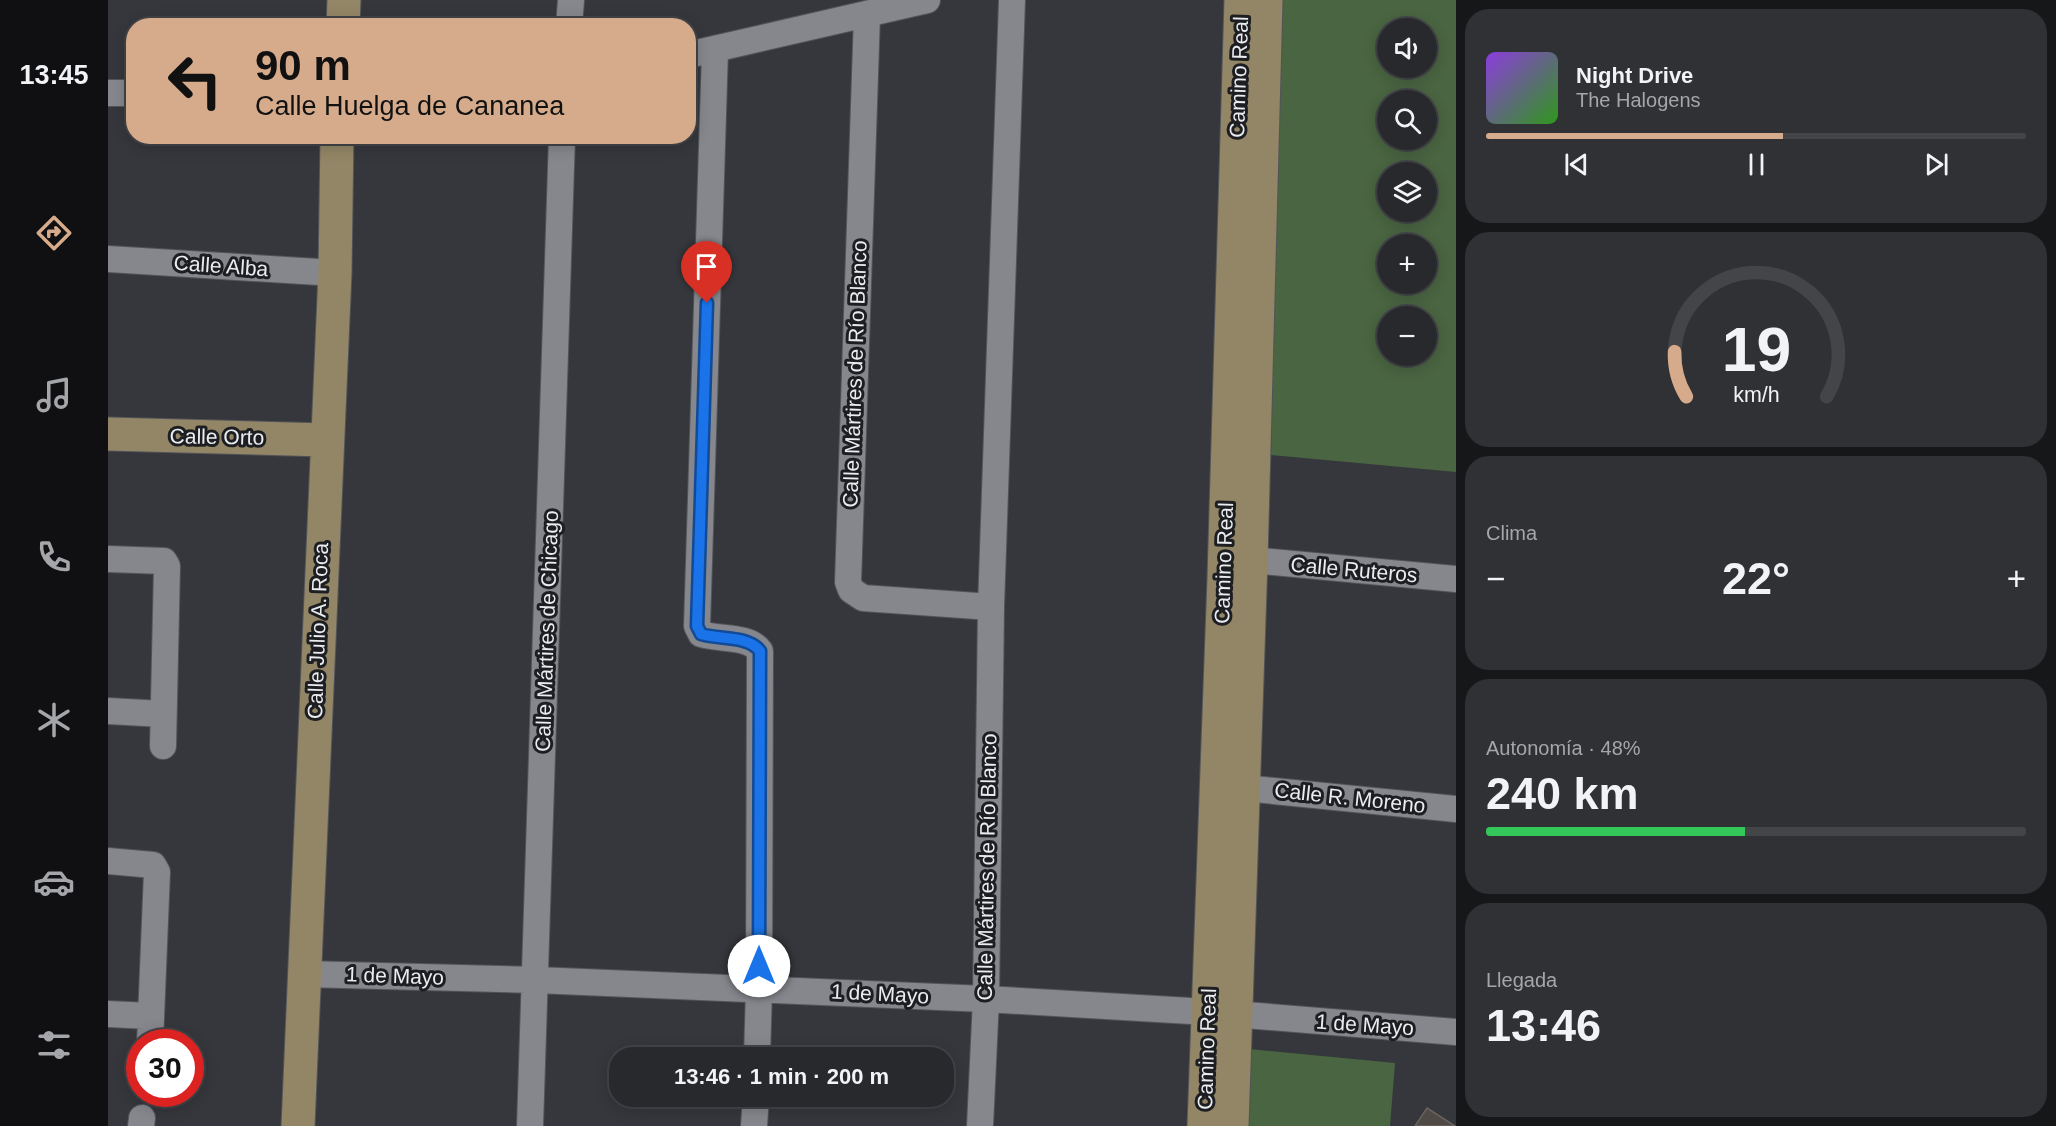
<!DOCTYPE html>
<html lang="es">
<meta charset="utf-8">
<style>
body{margin:0;font-family:Helvetica,sans-serif;background:#303135;color:#f1f3f6;height:100vh;display:flex;flex-direction:column;font-size:22px;white-space:nowrap}
*{box-sizing:border-box;margin:0}
p{font-size:20px;color:#a5a6aa}
.icon{flex:none;width:33px;height:33px;fill:none;stroke:currentColor;stroke-width:2;stroke-linecap:round;stroke-linejoin:round}
.map{position:relative;flex:1;overflow:hidden}
.details{display:flex;flex-direction:column;gap:9px;padding:9px;background:#161719;width:600px}
.details>*{flex:none}
.top-card{position:absolute;left:18px;top:18px;width:570px;height:126px;border-radius:24px;box-shadow:0 3px 15px #0003,0 0 0 2px #444549;background:#d6ab8b;color:#111;overflow:hidden}
.tools{position:absolute;left:1269px;top:18px;display:grid;gap:12px}
.tools a{display:grid;place-items:center;width:60px;height:60px;border-radius:50%;background:#28292d;box-shadow:0 3px 15px #0003,0 0 0 2px #444549;font-size:30px}
.speed{position:absolute;left:18px;top:1029px;display:flex;gap:12px;font-size:30px;font-weight:700;text-align:center}
.speed>*{display:grid;place-content:center;width:78px;height:78px;border-radius:50%;background:#28292d;box-shadow:0 3px 15px #0003,0 0 0 2px #444549;line-height:1}
.speed .limit{border:9px solid #d22;background:#fff;color:#111}
.pin{position:absolute;display:grid;place-items:center;width:51px;height:51px;color:#fff;margin:-62px -26px;border-radius:50% 50% 50% 0;rotate:-45deg;box-shadow:0 0 6px #0007}
.pin .icon{rotate:45deg}
.me{position:absolute;width:66px;margin:-33px;rotate:0deg;stroke-linejoin:round;filter:drop-shadow(0 0 4px #0008)}
.turn{display:flex;align-items:center;gap:21px;height:126px;padding:0 30px;font-size:27px}
.turn .icon{width:78px;height:78px;stroke-width:2.5}
.turn b{display:block;font-size:42px;line-height:51px}
.big{font-size:45px;font-weight:600;line-height:1.1}
.details .widget{flex:1;display:flex;flex-direction:column;justify-content:center;gap:9px;min-width:0;padding:0 21px;border-radius:24px;background:#303135}
.details .dial{align-items:center;gap:0}
.dial svg{height:156px;overflow:visible;fill:none;stroke:#444549;stroke-width:7;stroke-linecap:round;text-anchor:middle}
.dial text{fill:#f1f3f6;stroke:none}
.song{display:flex;align-items:center;gap:18px}
.cover{width:72px;height:72px;border-radius:9px;background:linear-gradient(135deg,hsl(270 70% 55%),hsl(110 70% 35%))}
.played{height:6px;border-radius:3px;background:linear-gradient(90deg,#d6ab8b 55%,#444549 55%)}
.keys{display:flex;justify-content:space-around;direction:ltr}
.heat{display:flex;justify-content:space-between;align-items:center;font-size:33px;direction:ltr}
.charge{height:9px;border-radius:4px;background:linear-gradient(90deg,#34c759 48%,#444549 0)}
.trip{position:absolute;left:501px;top:1047px;width:345px;height:60px;border-radius:24px;background:#28292d;box-shadow:0 3px 15px #0003,0 0 0 2px #444549;font-weight:600;line-height:60px;text-align:center}
main{display:flex;flex:1;min-height:0}
.menu{display:flex;flex-direction:column;width:108px;justify-content:space-around;align-items:center;background:#101012;color:#a5a6aa}
.menu .icon{width:42px;height:42px}
.menu .active{color:#d6ab8b}
.menu b{font-size:27px;color:#f1f3f6}
.map>svg:first-child{display:block}
</style>
<main>
<nav class="menu">
<b>13:45</b>
<svg class="icon active" aria-label="directions" viewBox="0 0 24 24"><path d="M12 3l9 9-9 9-9-9zM9 14v-3h6M13 9l2 2-2 2"/></svg>
<svg class="icon" aria-label="music" viewBox="0 0 24 24"><path d="M9 18V5l10-2v13"/><circle cx="6" cy="18" r="3"/><circle cx="16" cy="16" r="3"/></svg>
<svg class="icon" aria-label="phone" viewBox="0 0 24 24"><path d="M5 4h4l2 5-3 2q2 4 5 5l2-3 5 2v4C11 20 4 13 5 4z"/></svg>
<svg class="icon" aria-label="climate" viewBox="0 0 24 24"><path d="M12 3v18M4 7l16 10M4 17L20 7"/></svg>
<svg class="icon" aria-label="car" viewBox="0 0 24 24"><path d="M5 17H2v-5l4-1 3-4h7l3 4 3 1v5h-3M9 17h6M6 11h13"/><circle cx="7" cy="17" r="2"/><circle cx="17" cy="17" r="2"/></svg>
<svg class="icon" aria-label="filters" viewBox="0 0 24 24"><path d="M4 7h16M4 17h16"/><circle cx="9" cy="7" r="2"/><circle cx="15" cy="17" r="2"/></svg>
</nav>
<div class="map">
<svg width="1348" height="1126" viewBox="0 0 1348 1126">
<rect width="100%" height="100%" fill="#35373c"/>
<!-- green -->
<path fill="#4a6542" fill-rule="evenodd" d="M1172,0H1348V472L1163,455ZM1280,28H1318V68H1280ZM1280,100H1318V140H1280ZM1280,172H1318V212H1280ZM1280,244H1318V284H1280ZM1280,316H1318V356H1280Z
M1141,1049L1287,1063L1282,1126H1138Z"/>
<!-- building -->
<path fill="#4f4a46" stroke="#68635e" stroke-width="1.5" d="M1319,1108L1347,1126H1307Z"/>
<g fill="none" stroke-linecap="round" stroke-linejoin="round">
<!-- street casing -->
<g stroke="#525458" stroke-width="28">
<path id="street" d="M759,15L740,582L743,590L755,598L883,607
M461,26L463,0
M607,50L589,626L593,634C611,640 641,635 652,651L651,989L649,1058
M580,55L819,0
M0,93H26
M0,259L227,273
M0,559L56,561L59,566L55,746
M1143,560L1348,579
M0,711L55,714
M1136,788L1348,809
M0,861L45,865L49,872L42,1042
M196,974L428,980L878,999L1100,1012L1348,1032
M0,1014L42,1016
M33,1126L34,1118
M422,1126L454,136
M646,1126L648,1096
M872,1126L878,999L883,607L904,0"/>
</g>
<!-- secondary casing -->
<g stroke="#525458" stroke-width="35">
<path id="secondary" d="M235,26L236,0
M0,434L218,440
M190,1126L227,273L229,136
M1096,1126L1116,578L1133,0
M1124,1126L1143,560L1158,0"/>
</g>
<!-- street -->
<use href="#street" stroke="#85878d" stroke-width="26"/>
<!-- secondary -->
<use href="#secondary" stroke="#938666" stroke-width="33"/>
</g>
<g fill="none" stroke-linecap="round" stroke-linejoin="round">
<!-- route casing -->
<g stroke="#114b97" stroke-width="15">
<path id="route" d="M599,303L589,626L593,634C611,640 640,635 652,651L651,966"/>
</g>
<!-- route -->
<use href="#route" stroke="#1a73e8" stroke-width="10"/>
</g>
<g text-anchor="middle" stroke-width="6" stroke-linejoin="round" paint-order="stroke">
<!-- street labels -->
<g font-size="21" fill="#eaecef" stroke="#1d1e21">
<text transform="translate(1131 77) rotate(-88)" y="7">Camino Real</text>
<text transform="translate(113 266) rotate(4)" y="7">Calle Alba</text>
<text transform="translate(747 374) rotate(-88)" y="7">Calle Mártires de Río Blanco</text>
<text transform="translate(109 437) rotate(1)" y="7">Calle Orto</text>
<text transform="translate(1116 563) rotate(-88)" y="7">Camino Real</text>
<text transform="translate(1246 570) rotate(5)" y="7">Calle Ruteros</text>
<text transform="translate(210 631) rotate(-88)" y="7">Calle Julio A. Roca</text>
<text transform="translate(439 631) rotate(-88)" y="7">Calle Mártires de Chicago</text>
<text transform="translate(1242 798) rotate(6)" y="7">Calle R. Moreno</text>
<text transform="translate(879 867) rotate(-89)" y="7">Calle Mártires de Río Blanco</text>
<text transform="translate(287 976) rotate(2)" y="7">1 de Mayo</text>
<text transform="translate(772 994) rotate(3)" y="7">1 de Mayo</text>
<text transform="translate(1257 1025) rotate(4)" y="7">1 de Mayo</text>
<text transform="translate(1099 1049) rotate(-88)" y="7">Camino Real</text>
</g>
</g>
</svg>
<div class="tools">
<a><svg class="icon" aria-label="sound" viewBox="0 0 24 24"><path d="M4 9h4l5-4v14l-5-4H4zM17 9q2 3 0 6"/></svg></a>
<a><svg class="icon" aria-label="search" viewBox="0 0 24 24"><circle cx="10" cy="10" r="6"/><path d="M15 15l6 6"/></svg></a>
<a><svg class="icon" aria-label="layers" viewBox="0 0 24 24"><path d="M12 4l9 5-9 5-9-5zM3 14l9 5 9-5"/></svg></a>
<a>+</a>
<a>−</a>
</div>
<div class="speed"><div class="limit">30</div></div>
<div class="pin" style="left:599px;top:303px;background:#d93025"><svg class="icon" aria-label="arrive" viewBox="0 0 24 24"><path d="M6 21V4h12l-3 4 3 4H6"/></svg></div>
<svg class="me" style="left:651px;top:966px" viewBox="-20 -20 40 40"><circle r="19" fill="#fff"/><path d="M0-13L10 11 0 6-10 11z" fill="#1a73e8"/></svg>
<div class="trip">13:46 · 1 min · 200 m</div>
<div class="top-card">
<div class="turn"><svg class="icon" aria-label="left" viewBox="0 0 24 24"><path d="M17 20v-9H6M10 6l-5 5 5 5"/></svg><div><b>90 m</b>Calle Huelga de Cananea</div></div>
</div>
</div>
<section class="details">
<div class="widget">
<div class="song"><i class="cover"></i><div><b>Night Drive</b><p>The Halogens</p></div></div>
<div class="played"></div>
<div class="keys"><svg class="icon" aria-label="previous" viewBox="0 0 24 24"><path d="M18 5L8 12l10 7zM5 5v14"/></svg><svg class="icon" aria-label="pause" viewBox="0 0 24 24"><path d="M8 5v14M16 5v14"/></svg><svg class="icon" aria-label="next" viewBox="0 0 24 24"><path d="M6 5l10 7-10 7zM19 5v14"/></svg></div>
</div>
<div class="widget dial"><svg viewBox="0 0 100 80">
<path d="M14 69A42 42 0 1 1 86 69"/>
<path d="M14 69A42 42 0 0 1 8 46" stroke="#d6ab8b"/>
<text x="50" y="56" font-size="32" font-weight="700">19</text>
<text x="50" y="72" font-size="11">km/h</text>
</svg></div>
<div class="widget"><p>Clima</p>
<div class="heat"><a>−</a><b class="big">22°</b><a>+</a></div>
</div>
<div class="widget"><p>Autonomía · 48%</p><b class="big">240 km</b><div class="charge"></div></div>
<div class="widget"><p>Llegada</p><b class="big">13:46</b></div>
</section>
</main>
